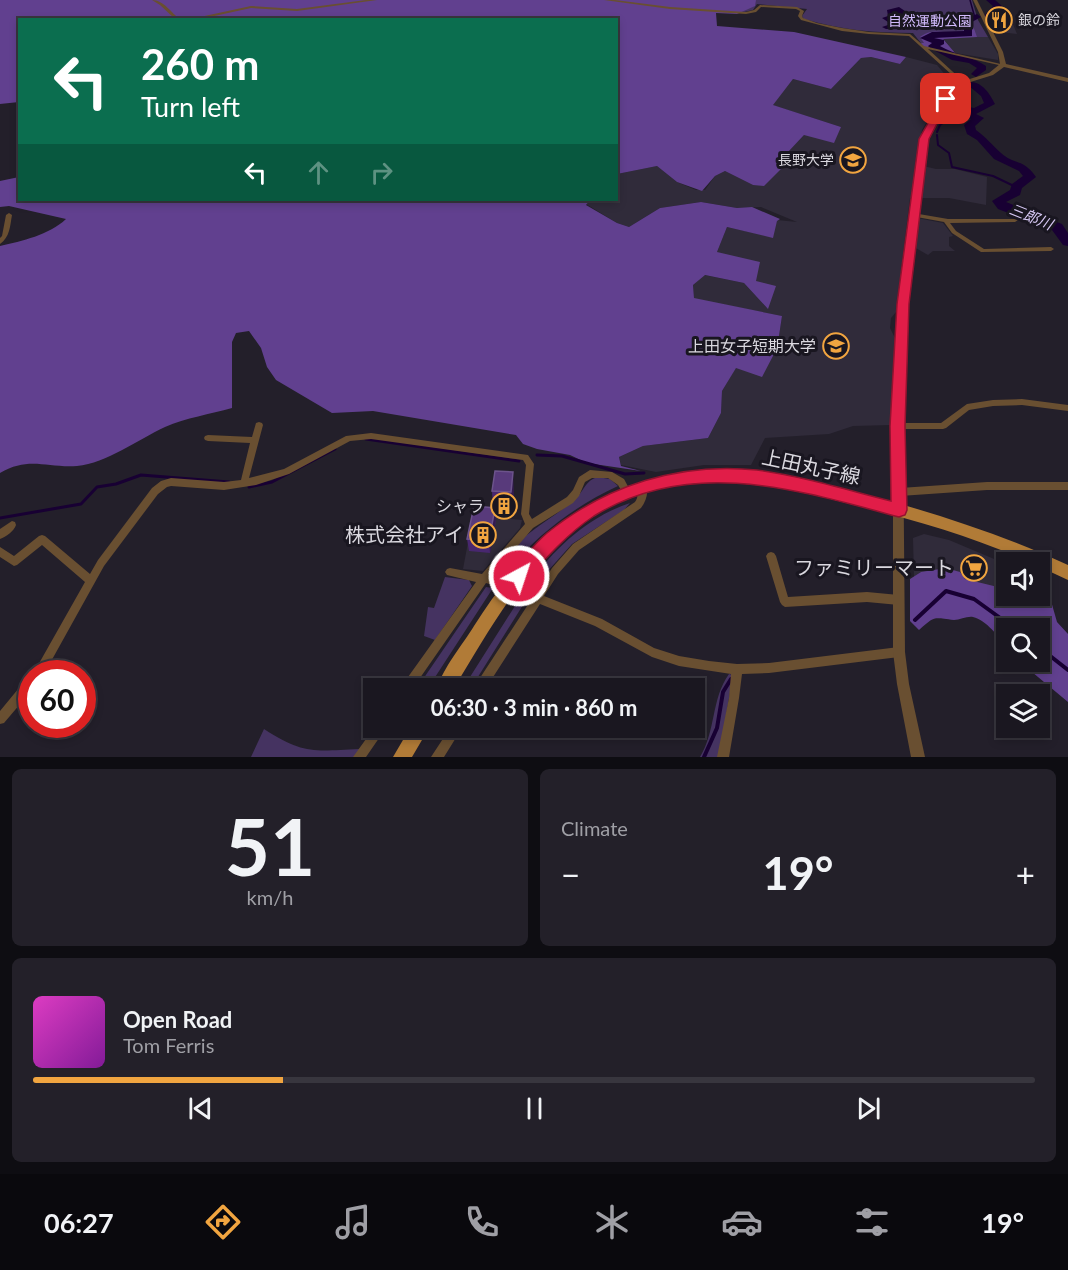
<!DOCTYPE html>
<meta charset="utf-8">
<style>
body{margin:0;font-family:Lato,"Noto Sans JP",sans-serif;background:#232029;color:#f1f3f6;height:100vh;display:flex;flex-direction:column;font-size:22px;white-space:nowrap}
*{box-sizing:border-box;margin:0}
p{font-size:20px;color:#9f9fa5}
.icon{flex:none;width:33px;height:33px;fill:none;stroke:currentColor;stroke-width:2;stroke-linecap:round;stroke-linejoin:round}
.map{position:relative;height:757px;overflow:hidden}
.details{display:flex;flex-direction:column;gap:12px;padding:12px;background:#0e0d12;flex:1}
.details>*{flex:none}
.top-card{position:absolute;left:18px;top:18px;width:600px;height:183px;border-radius:0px;box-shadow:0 3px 9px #0003,0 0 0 2px #38363e;background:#0b6e4f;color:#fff;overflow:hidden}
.tools{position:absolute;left:996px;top:552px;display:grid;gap:12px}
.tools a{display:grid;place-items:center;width:54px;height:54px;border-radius:0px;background:#1a1720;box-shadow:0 3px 9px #0003,0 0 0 2px #38363e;font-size:30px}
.speed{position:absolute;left:18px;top:660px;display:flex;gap:12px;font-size:30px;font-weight:700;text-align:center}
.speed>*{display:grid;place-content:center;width:78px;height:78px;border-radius:50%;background:#1a1720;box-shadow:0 3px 9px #0003,0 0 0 2px #38363e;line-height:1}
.speed .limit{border:9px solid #d22;background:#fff;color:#111}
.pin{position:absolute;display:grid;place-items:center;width:51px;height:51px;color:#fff;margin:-26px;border-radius:12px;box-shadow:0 3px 9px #0006}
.me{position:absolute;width:66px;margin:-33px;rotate:40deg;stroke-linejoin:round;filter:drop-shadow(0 0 4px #0008)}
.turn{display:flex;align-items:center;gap:21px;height:126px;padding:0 24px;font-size:27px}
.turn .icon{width:78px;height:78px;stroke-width:2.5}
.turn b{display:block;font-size:42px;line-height:51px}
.lanes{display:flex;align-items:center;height:57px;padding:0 24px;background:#0003;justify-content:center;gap:30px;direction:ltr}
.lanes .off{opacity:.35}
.big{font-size:45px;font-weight:700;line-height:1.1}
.details .card{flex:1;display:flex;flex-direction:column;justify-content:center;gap:9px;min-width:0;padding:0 21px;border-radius:9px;background:#232029}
.details .dial{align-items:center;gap:0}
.dial b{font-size:78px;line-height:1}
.song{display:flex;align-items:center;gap:18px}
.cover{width:72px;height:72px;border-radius:9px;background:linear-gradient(135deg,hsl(310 70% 55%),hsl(290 70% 35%))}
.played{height:6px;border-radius:3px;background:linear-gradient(90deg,#f1a540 25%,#38363e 25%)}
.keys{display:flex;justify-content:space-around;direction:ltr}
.heat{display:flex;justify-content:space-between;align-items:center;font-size:33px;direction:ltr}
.details .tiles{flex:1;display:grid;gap:12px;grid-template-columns:1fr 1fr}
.card:last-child{grid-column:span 2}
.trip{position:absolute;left:363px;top:678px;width:342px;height:60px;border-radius:0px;background:#1a1720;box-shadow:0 3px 9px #0003,0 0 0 2px #38363e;font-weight:700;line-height:60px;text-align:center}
.tabs{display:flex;height:96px;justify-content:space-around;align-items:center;background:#0a090d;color:#9f9fa5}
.tabs .icon{width:42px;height:42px}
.tabs .current{color:#f1a540}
.tabs b{font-size:27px;color:#f1f3f6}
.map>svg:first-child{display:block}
</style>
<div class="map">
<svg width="1068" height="757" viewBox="0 0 1068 757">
<rect width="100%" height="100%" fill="#231f2a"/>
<!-- built -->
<path fill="#302b3a" d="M1002,10H1007L1017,34L991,31L985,18H992Z
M957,37H988L998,54V60L955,53L943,39Z
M871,57L900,64L906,57L937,65L947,77L948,84L944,93L922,130L915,164L936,169H955L987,177L986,205L949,198H910L896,312L891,318L890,328L895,338L891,425L853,426L829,434L765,438L751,465H704L656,472L621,465L619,457L643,446L708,438L721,413L722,391L736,367L773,354L761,350L763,343L777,348L782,316L694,299L693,285L704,275L744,283L767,308L755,281L717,252L727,227L772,237L777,220L797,222L761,207L737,208L701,202L660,208L629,227L617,223L586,204L590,200H616L617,174L657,166L677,182L696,190H705L715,176L725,171L753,185L794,155L789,151L804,135L841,127L772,105L793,79L831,89L861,58Z
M917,218L943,223L953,236L949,237V246L955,251H933L928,255L914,247Z
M473,516L522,520L520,528L483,571L463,569Z
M924,534L949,540L1006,564V589L921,572L914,577L913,538Z"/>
<!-- green -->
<path fill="#453361" d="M615,0H972L978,20L988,37H957L943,39L955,53L924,47L913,33C875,33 841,30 804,19L802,16L807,9L757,4L753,10L744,12Z
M597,477L610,479L618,486C573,507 537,535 505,573L500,568C514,535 554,520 578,496C585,488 586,481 597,477Z
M630,503L624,510L572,544L538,582H530C556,547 588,517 630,503Z
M445,577L469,580L472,586L435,640L424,636L428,607L434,608Z
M486,587L493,588L428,688H417Z
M520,598L523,600V605L471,688H463Z
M729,674L733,675L719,757H700C716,731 711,699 729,674Z
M264,729C304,755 314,751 360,749L355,757H251Z"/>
<!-- forest -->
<path fill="#61408f" d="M0,0H756L755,6L737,14L716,13L717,26L794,32L906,57L900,64L871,57L861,58L831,89L793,79L773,105L841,127L834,143L804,135L789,151L795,155L764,186L753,185L725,171L715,176L702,191L677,182L657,166L617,174L616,20H20L19,102L0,104Z
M966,22L972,23L977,37L943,39L955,53L924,47L921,43H924L920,37C937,25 948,38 965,30Z
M19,177L20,200H590L586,205L617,223L629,227L660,208L701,202L737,208L752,207L780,219L777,221L773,238L727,227L717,252L760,262L756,281L776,286L768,309L744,283L705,275L693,285L694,298L782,316L777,349L763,344L761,350L774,354L762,377L736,368L722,391L721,413L708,438L643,446L619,457L621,466L641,471L587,463L570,455L537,449L523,444L516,435L373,411L332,413L276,380L267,367L261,348L249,331L236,333L232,342V408C210,414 186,418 165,427C137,440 107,463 77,466C46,468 29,456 0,473V246C22,241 49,235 66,219L9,206L0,207V181Z
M946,568L960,572L965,579L1006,589V596L1040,595L1051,601L1057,622L1068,634V702L1020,662H1040V628H1006V646C999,637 986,620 973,617C967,616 960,620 954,620C933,618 936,615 919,630L910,621V579L921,572Z"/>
<!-- water -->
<path fill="#180033" d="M899,7L914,17L912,21L917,28L886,29L882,27L888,25V22L882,18L888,16L887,10Z"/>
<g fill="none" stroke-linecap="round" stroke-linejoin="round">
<!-- stream-far3 -->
<path stroke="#180033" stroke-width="1.5" d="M970,0L975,18"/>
<!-- stream-far2 -->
<path stroke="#180033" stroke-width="2" d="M937,132L940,125L958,113
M937,135L938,145L949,153L952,167L993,176L1016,187"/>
<!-- stream-far1 -->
<path stroke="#180033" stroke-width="3" d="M366,439L519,461
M537,455L562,456L625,474L644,473
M249,487L272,482L335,449
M0,518L81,504L97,487L116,484L141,475L229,482"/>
<!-- stream -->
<path stroke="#180033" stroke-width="4" d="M915,620L946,591L974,599L1014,628
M1040,648L1068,670
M704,757L717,728L723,692L731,679"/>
<!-- river -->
<path fill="#180033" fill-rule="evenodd" d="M986,0H995L1002,6L988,19L984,16L993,6Z
M977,14L981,17L972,22V36L934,38L944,40V44L940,46C955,55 972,56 986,66V70L976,77L971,74L977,68L969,63L952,60L930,48L928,46L932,43L920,38L932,32L964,31V19Z
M969,82C982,81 990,94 995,104L976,114L984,118L975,126L976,130C986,137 992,145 1001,153C1014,165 1023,158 1036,177L1022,188L1020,195L1006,202L1062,224L1068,233V246L1063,245L1052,230L998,209L992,201L1010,190L1012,184L1023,176L1019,171L994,159L977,140L967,134L964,125L971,119L950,111L959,105L974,108L984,103L981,96L969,86Z"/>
<!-- minor -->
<path fill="#694f31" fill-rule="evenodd" d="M152,0C164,0 171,13 181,20L174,18L160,5Z
M366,0H377L297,11L251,8L196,20H186L251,6L297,9Z
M604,0H615L670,7L746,12L754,10L760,5L797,7L804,11L802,16L803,18L817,23L842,28L869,32L910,34L924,46L1005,65L1003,66L928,49L964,82V83L962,84L909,36L869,34L842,31L801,20L798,16L800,11L796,9L761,7L756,12L746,14L670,9Z
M9,213L12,215C10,226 10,237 0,244V238L2,236L6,215Z
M913,213L948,219H1017L1018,220L1015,222L950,223L956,231L984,249L1051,247L1054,249L1051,251L981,252L952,233L944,222L911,216V214Z
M1022,399L1068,405V411L1022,405L993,406L969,410L946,428L943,429H898L895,428L894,426L895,424L898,423H941L967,404L993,400Z
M259,422L262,423L263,425L249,478L284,469L346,436L371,433L528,455L534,464L529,514L532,519L567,497L573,490L579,477L590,470L612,472L624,479L631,492L630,495L627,496L624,495L618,485L608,478H592L585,482L579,496L573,503L533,528L492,576L499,578L501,581L499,584L496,586L486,583L413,688H402L403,684L476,582L447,575L445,572L447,569L450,568L482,574L525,524L521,514L526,465L523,460L371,439L350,441L289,474L256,485L224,490L171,486L167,487L158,494L104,566L44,674H33L85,582L42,545L17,565L14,566L0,557V547L14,556L39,536L42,535L45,536L90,574L98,560L152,488L161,481L171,478L224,482L241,480L250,443L208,441L205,440L204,438L205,436L208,435L252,437L256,423Z
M987,482H1068V490H987L900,496L897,495L896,492L897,489L900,488Z
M643,483L646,484C649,493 646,501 641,508L579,550L558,574L544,596L602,619L654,648L679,656L709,661L737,664L769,663L899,647L903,648L904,652L903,656L899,657L769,673L742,674L739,698L729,757H717L729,698L731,674L679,666L652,657L595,626L540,604L486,688H475L476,684L531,600L522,596L520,593L522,590L525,588L536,593L552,568L573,544L635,502C639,497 637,490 640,484Z
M12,521L15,522L16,525C14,531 6,537 0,539V529Z
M771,552L774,553L776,556L788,597L867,592L899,595L902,597L904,600L902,603L899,605L867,602L785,607L782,605L780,602L766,556L768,553Z
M32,676V690L4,723L0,724V711L28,677Z
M374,728H386L366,757H353Z
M450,728H462L444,757H431Z"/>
<!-- tertiary -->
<path fill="#694f31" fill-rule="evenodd" d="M973,0H977L1003,52L1006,64L1068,78V82L1004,67L993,75L964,84L954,92L934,123L927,139L905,317L903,426L905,652L909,684L925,757H911L897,684L893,652V426L897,317L921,139L928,123L950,90L960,82L989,73L1000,64L998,52Z"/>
<!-- primary -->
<path fill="#b17b37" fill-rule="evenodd" d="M718,470C779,474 837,487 897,503C955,520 1013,539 1068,565V580L1040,567V562H1030C978,539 922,522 866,508C806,492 741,475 678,485C638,491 598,509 567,535C518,577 487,634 454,688H437C443,668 463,644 474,626C524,547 582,491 676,474C690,471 704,471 718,470Z
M410,728H429L412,757H393Z"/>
</g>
<!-- wall -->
<path fill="#48276f" d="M495,471L514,496L512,517L495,516L496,520L490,553L469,551L467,539L493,508L492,491Z"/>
<!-- shaded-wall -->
<path fill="#331c4f" d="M513,472L514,496L512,517L511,492Z
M495,508L496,520L490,553L489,541Z"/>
<!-- building -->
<path fill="#583a7b" stroke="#6c538b" stroke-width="1.5" d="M495,471L513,472L511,492L492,491Z
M474,506L495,508L489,541L467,539Z"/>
<!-- route -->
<path fill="#e11d48" stroke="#92132f" stroke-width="1.5" d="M943,97L950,99L929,139L909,304L905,426L907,510L905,515L899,517C798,490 691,456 594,516C567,534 546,558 525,582L519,584L512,582L510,576L512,570C524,558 534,544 547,533C606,485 680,462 757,470C802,476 847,490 891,501L890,426L897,304L919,139Z"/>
<!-- icons -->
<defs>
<g id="restaurant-ring" transform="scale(1.35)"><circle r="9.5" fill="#191620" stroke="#f1a540" stroke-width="1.5"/><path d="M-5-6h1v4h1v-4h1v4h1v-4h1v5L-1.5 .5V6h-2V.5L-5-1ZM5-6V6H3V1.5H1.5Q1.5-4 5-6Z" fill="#f1a540"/></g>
<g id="university-ring" transform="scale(1.35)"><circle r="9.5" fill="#191620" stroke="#f1a540" stroke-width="1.5"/><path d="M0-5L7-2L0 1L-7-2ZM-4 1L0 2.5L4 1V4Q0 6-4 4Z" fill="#f1a540"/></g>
<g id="building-ring" transform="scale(1.35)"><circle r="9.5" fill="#191620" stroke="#f1a540" stroke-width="1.5"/><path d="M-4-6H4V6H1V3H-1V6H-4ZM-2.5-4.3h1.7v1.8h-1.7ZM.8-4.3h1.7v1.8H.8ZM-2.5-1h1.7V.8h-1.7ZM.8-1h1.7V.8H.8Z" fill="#f1a540"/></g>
<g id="supermarket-ring" transform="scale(1.35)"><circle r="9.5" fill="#191620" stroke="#f1a540" stroke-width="1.5"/><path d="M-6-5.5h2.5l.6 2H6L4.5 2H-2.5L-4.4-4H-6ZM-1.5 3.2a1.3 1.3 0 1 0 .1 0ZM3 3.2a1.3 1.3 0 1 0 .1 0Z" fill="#f1a540"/></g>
</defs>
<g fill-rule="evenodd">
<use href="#restaurant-ring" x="999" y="20"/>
<use href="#university-ring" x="853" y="160"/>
<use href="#university-ring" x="836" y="346"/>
<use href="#building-ring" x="504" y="506"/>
<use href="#building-ring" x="483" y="535"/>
<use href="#supermarket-ring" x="974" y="568"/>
</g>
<g text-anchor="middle" stroke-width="6" stroke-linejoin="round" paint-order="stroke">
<!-- far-poi labels -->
<g font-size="14" fill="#dad8df" stroke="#191620" text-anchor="start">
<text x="1018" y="25">銀の鈴</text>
<text x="834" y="165" text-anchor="end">長野大学</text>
</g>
<!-- far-park labels -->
<g font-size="14" fill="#d1bafc" stroke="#191620">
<text x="930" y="26">自然運動公園</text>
</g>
<!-- far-water labels -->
<g font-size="15" font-style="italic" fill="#d6c7f3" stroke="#191620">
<text transform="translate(1031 217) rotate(22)" y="5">三郎川</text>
</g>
<!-- poi labels -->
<g font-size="16" fill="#dad8df" stroke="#191620" text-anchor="end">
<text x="816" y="352">上田女子短期大学</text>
<text x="484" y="512">シャラ</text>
</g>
<!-- near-street labels -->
<g font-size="20" fill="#dad8df" stroke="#191620">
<text transform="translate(811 467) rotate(12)" y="7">上田丸子線</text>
</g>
<!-- near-poi labels -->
<g font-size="20" fill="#dad8df" stroke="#191620" text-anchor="end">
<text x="464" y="542">株式会社アイ</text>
<text x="954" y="575">ファミリーマート</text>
</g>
</g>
</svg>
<div class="tools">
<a><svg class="icon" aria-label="sound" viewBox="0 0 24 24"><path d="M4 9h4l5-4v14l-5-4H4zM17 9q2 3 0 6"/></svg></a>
<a><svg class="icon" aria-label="search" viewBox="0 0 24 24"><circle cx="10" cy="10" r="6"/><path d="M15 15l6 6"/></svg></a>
<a><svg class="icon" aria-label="layers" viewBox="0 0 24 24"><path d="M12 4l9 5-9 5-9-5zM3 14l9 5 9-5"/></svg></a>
</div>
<div class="speed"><div class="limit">60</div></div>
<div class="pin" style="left:946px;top:99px;background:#d93025"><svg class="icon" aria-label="arrive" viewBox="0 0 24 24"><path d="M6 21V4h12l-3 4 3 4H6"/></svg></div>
<svg class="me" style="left:519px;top:576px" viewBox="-20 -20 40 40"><circle r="17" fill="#e11d48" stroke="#fff" stroke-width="3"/><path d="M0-11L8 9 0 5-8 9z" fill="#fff"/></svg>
<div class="trip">06:30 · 3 min · 860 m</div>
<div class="top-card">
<div class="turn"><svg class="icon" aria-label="left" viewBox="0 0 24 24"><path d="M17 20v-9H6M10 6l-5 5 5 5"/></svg><div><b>260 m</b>Turn left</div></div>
<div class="lanes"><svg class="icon" aria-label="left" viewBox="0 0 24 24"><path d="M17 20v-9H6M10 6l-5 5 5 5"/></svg><svg class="icon off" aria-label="ahead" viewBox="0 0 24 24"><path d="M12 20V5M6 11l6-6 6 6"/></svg><svg class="icon off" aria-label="right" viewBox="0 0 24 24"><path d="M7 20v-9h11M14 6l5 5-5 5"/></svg></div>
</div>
</div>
<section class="details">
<div class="tiles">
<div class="card dial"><b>51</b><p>km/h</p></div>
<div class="card"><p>Climate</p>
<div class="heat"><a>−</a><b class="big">19°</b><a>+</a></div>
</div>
<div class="card">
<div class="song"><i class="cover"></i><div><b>Open Road</b><p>Tom Ferris</p></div></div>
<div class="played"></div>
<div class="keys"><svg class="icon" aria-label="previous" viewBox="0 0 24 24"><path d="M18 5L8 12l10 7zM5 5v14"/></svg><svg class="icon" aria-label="pause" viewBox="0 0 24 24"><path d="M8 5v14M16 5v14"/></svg><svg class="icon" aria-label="next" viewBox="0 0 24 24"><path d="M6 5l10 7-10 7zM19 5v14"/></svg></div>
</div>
</div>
</section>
<nav class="tabs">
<b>06:27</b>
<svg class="icon current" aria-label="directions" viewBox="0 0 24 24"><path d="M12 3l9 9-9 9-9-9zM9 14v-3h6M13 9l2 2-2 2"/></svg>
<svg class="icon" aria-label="music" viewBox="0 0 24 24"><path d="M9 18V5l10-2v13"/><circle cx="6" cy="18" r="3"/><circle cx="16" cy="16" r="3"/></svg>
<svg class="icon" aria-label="phone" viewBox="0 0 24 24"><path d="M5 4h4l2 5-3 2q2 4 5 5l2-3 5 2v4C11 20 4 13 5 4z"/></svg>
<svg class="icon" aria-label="climate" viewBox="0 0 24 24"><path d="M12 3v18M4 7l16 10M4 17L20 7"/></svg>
<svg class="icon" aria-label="car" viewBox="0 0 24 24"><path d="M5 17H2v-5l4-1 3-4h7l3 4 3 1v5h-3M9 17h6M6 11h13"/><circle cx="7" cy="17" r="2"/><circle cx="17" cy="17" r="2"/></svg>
<svg class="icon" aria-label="filters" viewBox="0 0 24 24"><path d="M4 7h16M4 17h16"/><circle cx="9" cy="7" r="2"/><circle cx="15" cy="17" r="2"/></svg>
<b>19°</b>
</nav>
